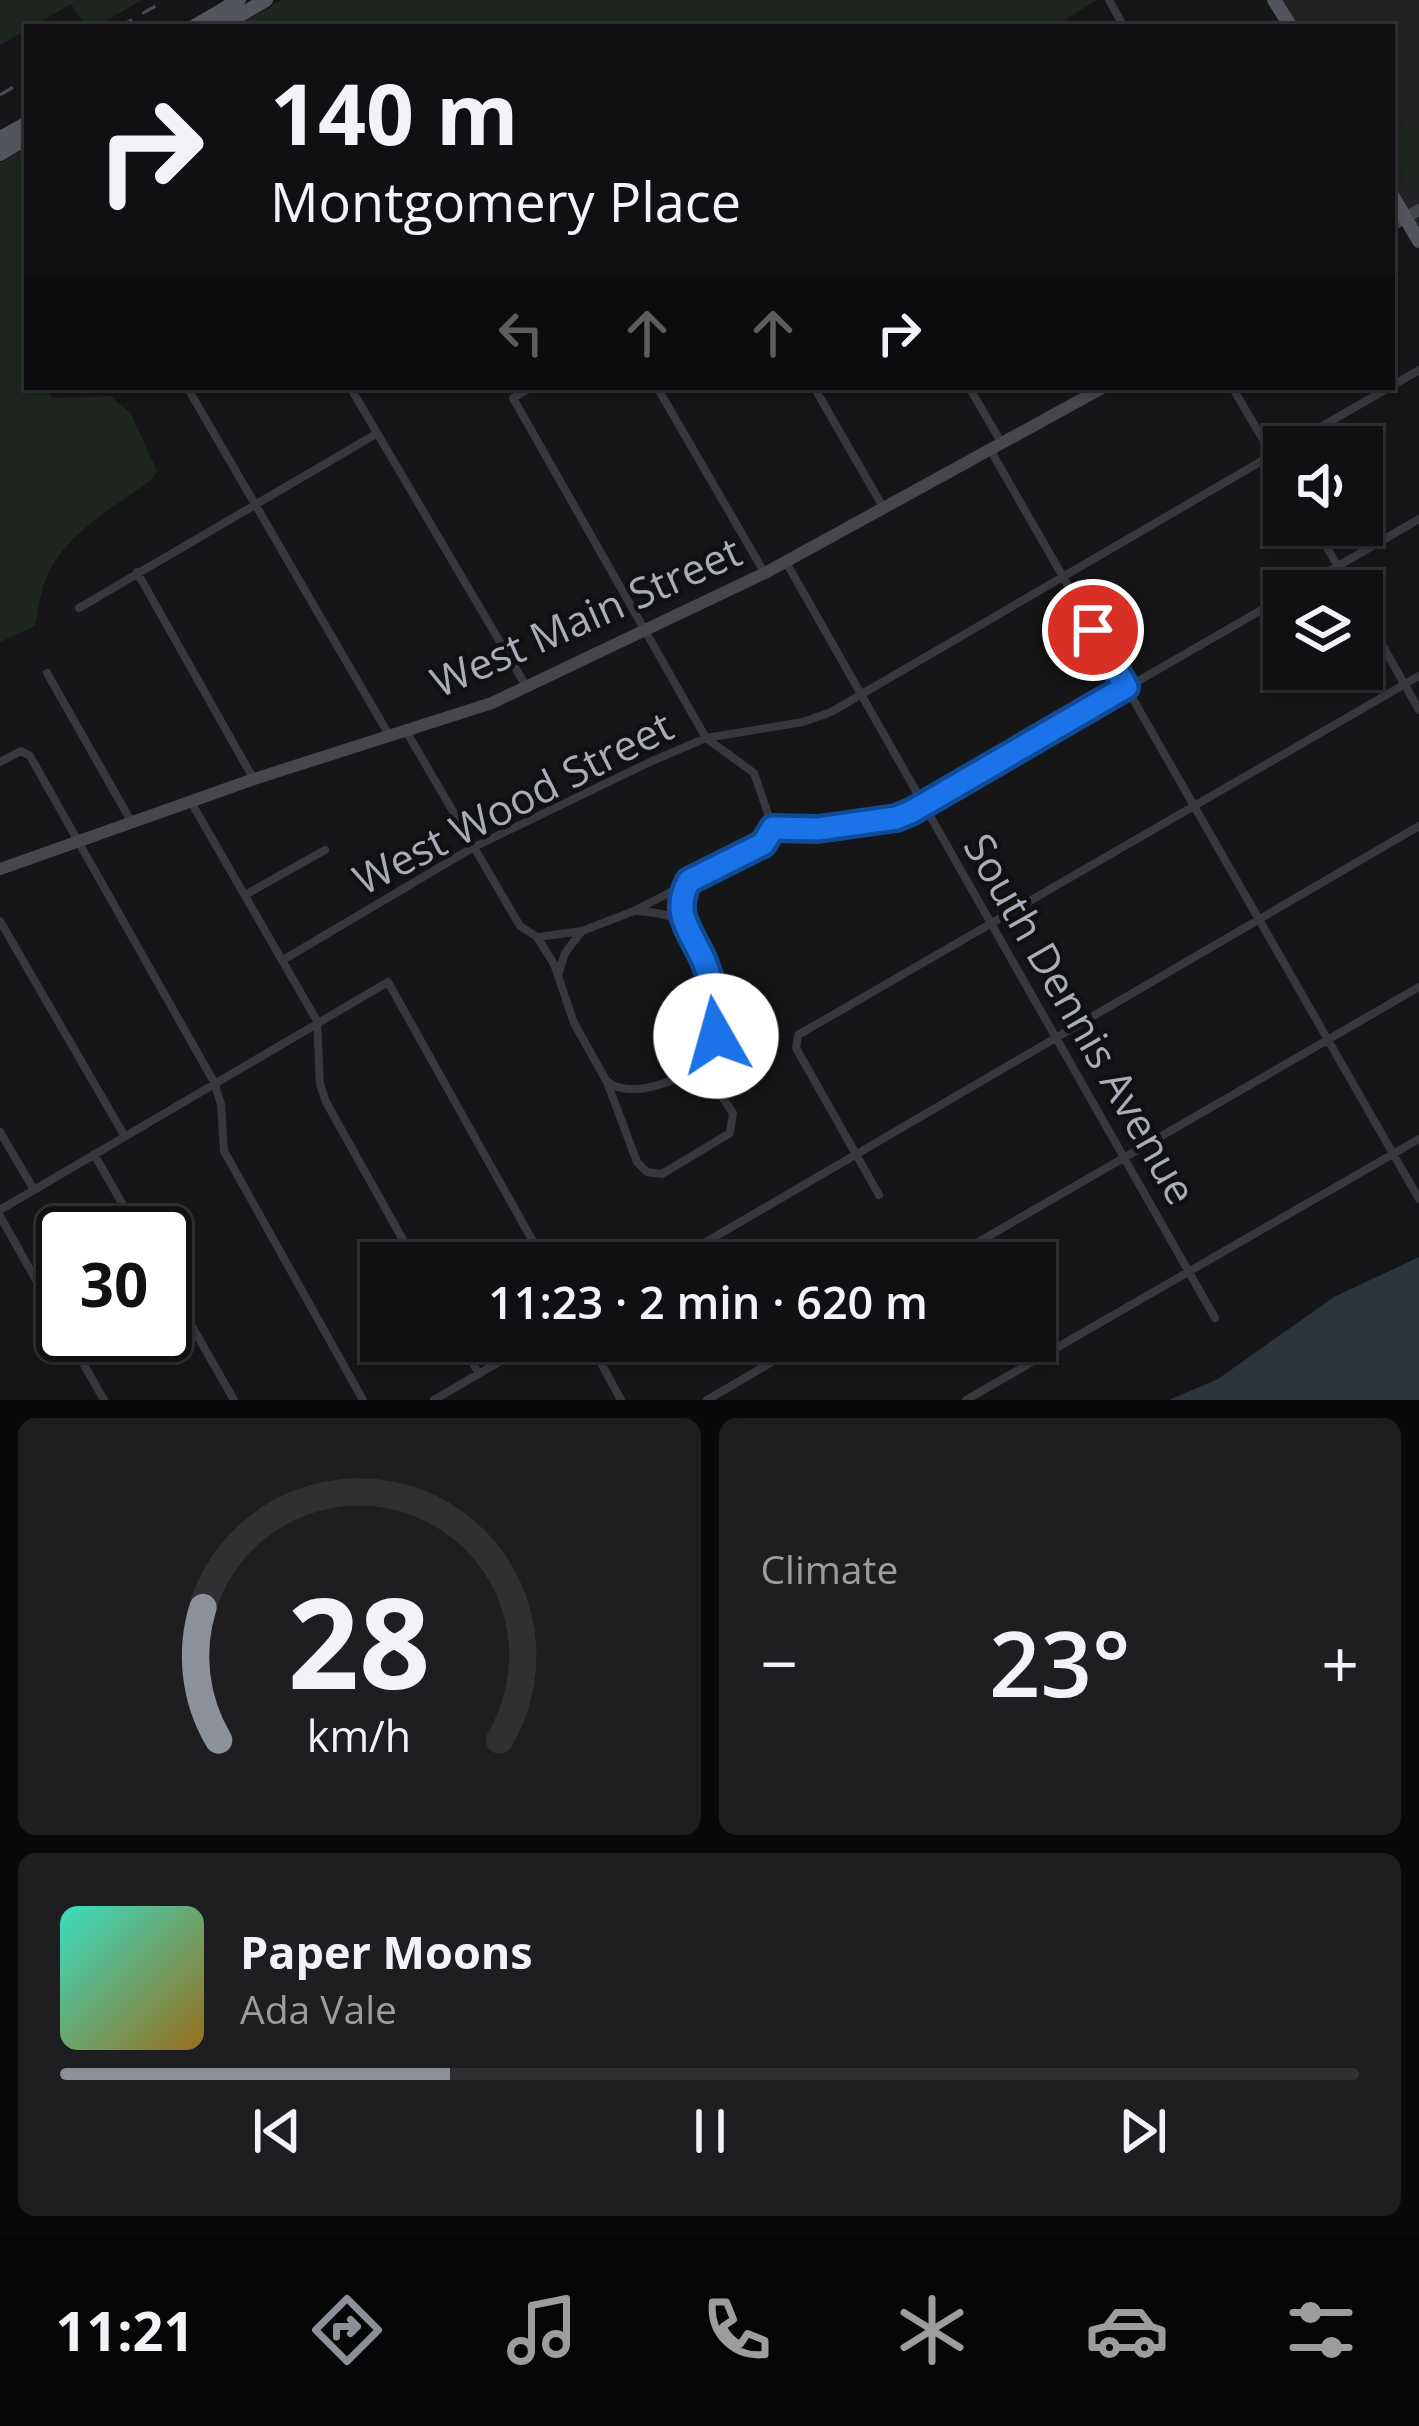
<!DOCTYPE html>
<meta charset="utf-8">
<style>
body{margin:0;font-family:"Open Sans",sans-serif;background:#1e1e20;color:#f1f3f6;height:100vh;display:flex;flex-direction:column;font-size:45px;white-space:nowrap}
*{box-sizing:border-box;margin:0}
p{font-size:39px;color:#9c9d9f}
.icon{flex:none;width:66px;height:66px;fill:none;stroke:currentColor;stroke-width:2;stroke-linecap:round;stroke-linejoin:round}
.map{position:relative;height:1400px;overflow:hidden}
.panel{display:flex;flex-direction:column;gap:18px;padding:18px;background:#09090a;flex:1}
.panel>*{flex:none}
.hud{position:absolute;left:24px;top:24px;width:1371px;height:366px;border-radius:0px;box-shadow:0 3px 9px #0004,0 0 0 3px #303032;background:#101012;color:#f1f3f6;overflow:hidden}
.controls{position:absolute;left:1263px;top:426px;display:grid;gap:24px}
.controls a{display:grid;place-items:center;width:120px;height:120px;border-radius:0px;background:#101012;box-shadow:0 3px 9px #0004,0 0 0 3px #303032;font-size:60px}
.speed{position:absolute;left:36px;top:1206px;display:flex;gap:24px;font-size:60px;font-weight:700;text-align:center}
.speed>*{display:grid;place-content:center;width:156px;height:156px;border-radius:50%;background:#101012;box-shadow:0 3px 9px #0004,0 0 0 3px #303032;line-height:1}
.speed .limit{border:6px solid #111;border-radius:18px;background:#fff;color:#111}
.pin{position:absolute;display:grid;place-items:center;width:102px;height:102px;color:#fff;margin:-51px;border:6px solid #fff;border-radius:50%;box-shadow:0 3px 12px #0007}
.me{position:absolute;width:132px;margin:-66px;rotate:353deg;stroke-linejoin:round;filter:drop-shadow(0 0 9px #0008)}
.turn{display:flex;align-items:center;gap:42px;height:252px;padding:0 48px;font-size:54px}
.turn .icon{width:156px;height:156px;stroke-width:2.5}
.turn b{display:block;font-size:84px;line-height:102px}
.lanes{display:flex;align-items:center;height:114px;padding:0 48px;background:#0003;justify-content:center;gap:60px;direction:ltr}
.lanes .off{opacity:.35}
.big{font-size:90px;font-weight:600;line-height:1.1}
.panel .card{flex:1;display:flex;flex-direction:column;justify-content:center;gap:18px;min-width:0;padding:0 42px;border-radius:18px;background:#1e1e20}
.panel .dial{align-items:center;gap:0}
.dial svg{height:312px;overflow:visible;fill:none;stroke:#303032;stroke-width:7;stroke-linecap:round;text-anchor:middle}
.dial text{fill:#f1f3f6;stroke:none}
.song{display:flex;align-items:center;gap:36px}
.cover{width:144px;height:144px;border-radius:18px;background:linear-gradient(135deg,hsl(170 70% 55%),hsl(40 70% 35%))}
.played{height:12px;border-radius:6px;background:linear-gradient(90deg,#8c9099 30%,#303032 30%)}
.keys{display:flex;justify-content:space-around;direction:ltr}
.heat{display:flex;justify-content:space-between;align-items:center;font-size:66px;direction:ltr}
.panel .tiles{flex:1;display:grid;gap:18px;grid-template-columns:1fr 1fr}
.card:last-child{grid-column:span 2}
.trip{position:absolute;left:360px;top:1242px;width:696px;height:120px;border-radius:0px;background:#101012;box-shadow:0 3px 9px #0004,0 0 0 3px #303032;font-weight:600;line-height:120px;text-align:center}
.dock{display:flex;height:192px;justify-content:space-around;align-items:center;background:#060607;color:#9c9d9f}
.dock .icon{width:84px;height:84px}
.dock .current{color:#8c9099}
.dock b{font-size:54px;color:#f1f3f6}
.map>svg:first-child{display:block}
</style>
<div class="map">
<svg width="1419" height="1400" viewBox="0 0 1419 1400">
<rect width="100%" height="100%" fill="#161618"/>
<!-- built -->
<path fill="#222225" d="M1274,0H1419V241L1392,195V27H1291Z"/>
<!-- green -->
<path fill="#1e261f" d="M0,0H142L95,27H86L71,4L0,45Z
M282,0H1097L1053,27H235Z
M1410,118L1419,129V174L1414,188L1392,165V128Z
M27,147V387H43L53,398L111,396L131,414L157,471L152,479C112,510 59,535 43,587C39,600 38,613 35,626L0,642V163Z"/>
<!-- water -->
<path fill="#2c353c" d="M1419,1257V1400H1169L1218,1379L1334,1297Z"/>
<g fill="none" stroke-linecap="round" stroke-linejoin="round">
<!-- street -->
<path stroke="#37383d" stroke-width="8" d="M1109,0L1124,27
M1392,386L1419,370
M187,387L389,735
M350,387L526,686
M532,387L513,398L706,738L754,773L773,828
M657,387L764,572
M814,387L883,507
M969,387L1001,442
M1232,387L1284,475
M1286,447L1390,387
M991,451L1419,1199
M1314,525L1352,591
M786,562L1215,1318
M137,572L253,778
M1295,591L1419,519
M79,608L376,434
M1362,609L1419,710
M47,673L131,821
M406,731L520,926L537,937L554,964L574,1023L607,1082L637,1162L647,1172L662,1174L730,1133L733,1113L703,1069
M0,762L21,751L30,756L214,1082L221,1104L224,1151L363,1400
M191,802L317,1021L320,1084L326,1102L416,1263
M245,895L325,850
M0,921L124,1135
M684,925L680,904L688,882
M538,937L582,931
M283,960L472,848L650,762L706,738L803,722L831,712L1284,448
M558,975L565,953L582,931L634,911L763,844L773,828L818,829L896,818L911,812L1284,597
M608,1082C634,1101 675,1078 703,1069C710,1052 719,1033 718,1014C717,992 699,940 684,924C673,914 652,912 638,911
M0,1132L33,1188
M94,1154L139,1233
M879,1195L796,1048L798,1035L1419,676
M0,1210L388,982L545,1263
M0,1216L63,1328
M670,1263L1419,826
M942,1263L1419,987
M165,1279L234,1400
M67,1335L104,1400
M460,1341L479,1374
M589,1341L621,1400
M434,1400L535,1341
M707,1400L808,1341
M966,1400L1419,1139"/>
<!-- secondary -->
<path stroke="#45474d" stroke-width="12" d="M1392,225L1419,210
M0,869L254,779L492,703L765,573L1104,387"/>
<!-- primary -->
<path stroke="#53555c" stroke-width="14" d="M1274,0L1291,27
M193,27L239,0
M220,27L266,0
M0,138L27,123
M0,154L27,138
M1392,195L1419,241"/>
<!-- rail -->
<path stroke="#4a4c52" stroke-width="3" stroke-dasharray="15 12" stroke-linecap="butt" d="M119,27L166,0
M0,95L27,79"/>
</g>
<g fill="none" stroke-linecap="round" stroke-linejoin="round">
<!-- route casing -->
<g stroke="#114b97" stroke-width="30">
<path id="route" d="M716,1036C719,1010 714,986 704,961C691,931 671,914 689,881L763,844L773,828L818,829L896,818L911,812L1126,687L1093,630"/>
</g>
<!-- route -->
<use href="#route" stroke="#1a73e8" stroke-width="21"/>
</g>
<g text-anchor="middle" stroke-width="9" stroke-linejoin="round" paint-order="stroke">
<!-- street labels -->
<g font-size="42" fill="#a8adb8" stroke="#111113">
<text transform="translate(586 617) rotate(-24)" y="15">West Main Street</text>
<text transform="translate(513 803) rotate(-27)" y="15">West Wood Street</text>
<text transform="translate(1080 1019) rotate(60)" y="15">South Dennis Avenue</text>
</g>
</g>
</svg>
<div class="controls">
<a><svg class="icon" aria-label="sound" viewBox="0 0 24 24"><path d="M4 9h4l5-4v14l-5-4H4zM17 9q2 3 0 6"/></svg></a>
<a><svg class="icon" aria-label="layers" viewBox="0 0 24 24"><path d="M12 4l9 5-9 5-9-5zM3 14l9 5 9-5"/></svg></a>
</div>
<div class="speed"><div class="limit">30</div></div>
<div class="pin" style="left:1093px;top:630px;background:#d93025"><svg class="icon" aria-label="arrive" viewBox="0 0 24 24"><path d="M6 21V4h12l-3 4 3 4H6"/></svg></div>
<svg class="me" style="left:716px;top:1036px" viewBox="-20 -20 40 40"><circle r="19" fill="#fff"/><path d="M0-13L10 11 0 6-10 11z" fill="#1a73e8"/></svg>
<div class="trip">11:23 · 2 min · 620 m</div>
<div class="hud">
<div class="turn"><svg class="icon" aria-label="right" viewBox="0 0 24 24"><path d="M7 20v-9h11M14 6l5 5-5 5"/></svg><div><b>140 m</b>Montgomery Place</div></div>
<div class="lanes"><svg class="icon off" aria-label="left" viewBox="0 0 24 24"><path d="M17 20v-9H6M10 6l-5 5 5 5"/></svg><svg class="icon off" aria-label="ahead" viewBox="0 0 24 24"><path d="M12 20V5M6 11l6-6 6 6"/></svg><svg class="icon off" aria-label="ahead" viewBox="0 0 24 24"><path d="M12 20V5M6 11l6-6 6 6"/></svg><svg class="icon" aria-label="right" viewBox="0 0 24 24"><path d="M7 20v-9h11M14 6l5 5-5 5"/></svg></div>
</div>
</div>
<section class="panel">
<div class="tiles">
<div class="card dial"><svg viewBox="0 0 100 80">
<path d="M14 69A42 42 0 1 1 86 69"/>
<path d="M14 69A42 42 0 0 1 10 35" stroke="#8c9099"/>
<text x="50" y="56" font-size="32" font-weight="700">28</text>
<text x="50" y="72" font-size="11">km/h</text>
</svg></div>
<div class="card"><p>Climate</p>
<div class="heat"><a>−</a><b class="big">23°</b><a>+</a></div>
</div>
<div class="card">
<div class="song"><i class="cover"></i><div><b>Paper Moons</b><p>Ada Vale</p></div></div>
<div class="played"></div>
<div class="keys"><svg class="icon" aria-label="previous" viewBox="0 0 24 24"><path d="M18 5L8 12l10 7zM5 5v14"/></svg><svg class="icon" aria-label="pause" viewBox="0 0 24 24"><path d="M8 5v14M16 5v14"/></svg><svg class="icon" aria-label="next" viewBox="0 0 24 24"><path d="M6 5l10 7-10 7zM19 5v14"/></svg></div>
</div>
</div>
</section>
<nav class="dock">
<b>11:21</b>
<svg class="icon current" aria-label="directions" viewBox="0 0 24 24"><path d="M12 3l9 9-9 9-9-9zM9 14v-3h6M13 9l2 2-2 2"/></svg>
<svg class="icon" aria-label="music" viewBox="0 0 24 24"><path d="M9 18V5l10-2v13"/><circle cx="6" cy="18" r="3"/><circle cx="16" cy="16" r="3"/></svg>
<svg class="icon" aria-label="phone" viewBox="0 0 24 24"><path d="M5 4h4l2 5-3 2q2 4 5 5l2-3 5 2v4C11 20 4 13 5 4z"/></svg>
<svg class="icon" aria-label="climate" viewBox="0 0 24 24"><path d="M12 3v18M4 7l16 10M4 17L20 7"/></svg>
<svg class="icon" aria-label="car" viewBox="0 0 24 24"><path d="M5 17H2v-5l4-1 3-4h7l3 4 3 1v5h-3M9 17h6M6 11h13"/><circle cx="7" cy="17" r="2"/><circle cx="17" cy="17" r="2"/></svg>
<svg class="icon" aria-label="filters" viewBox="0 0 24 24"><path d="M4 7h16M4 17h16"/><circle cx="9" cy="7" r="2"/><circle cx="15" cy="17" r="2"/></svg>
</nav>
